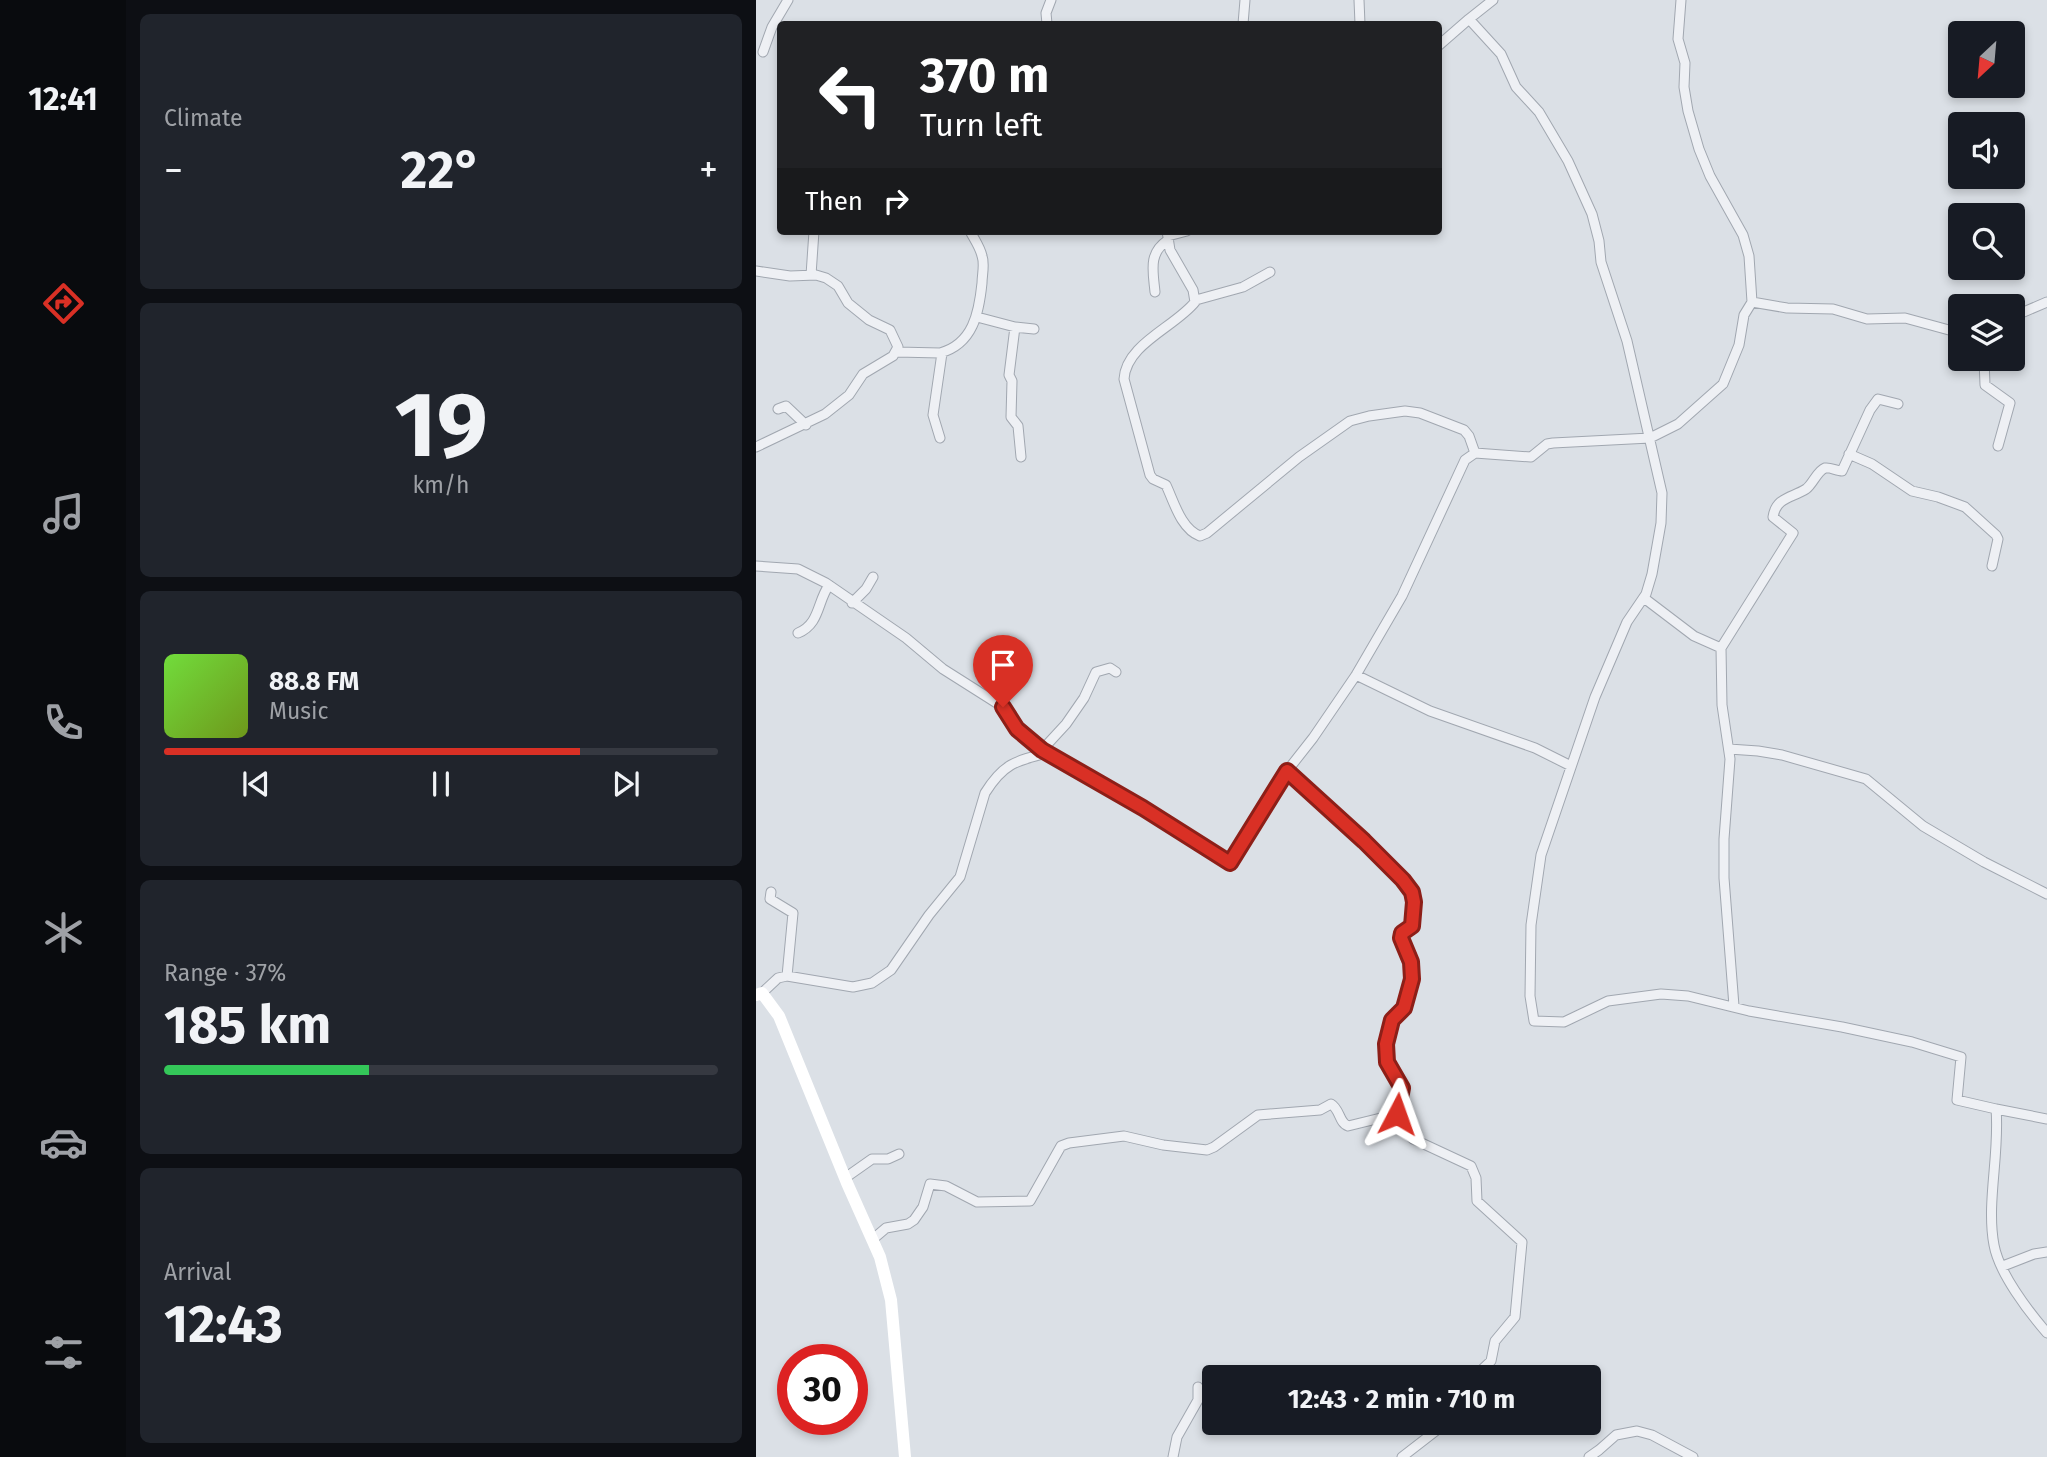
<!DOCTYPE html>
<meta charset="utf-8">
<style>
body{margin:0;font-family:"Fira Sans",sans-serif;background:#20242c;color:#f1f3f6;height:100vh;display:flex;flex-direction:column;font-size:26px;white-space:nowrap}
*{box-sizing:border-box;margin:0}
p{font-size:23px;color:#9ea1a6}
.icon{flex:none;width:38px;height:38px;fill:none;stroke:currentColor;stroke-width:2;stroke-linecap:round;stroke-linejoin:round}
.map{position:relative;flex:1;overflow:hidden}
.side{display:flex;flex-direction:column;gap:14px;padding:14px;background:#0d0f14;width:630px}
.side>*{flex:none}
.hud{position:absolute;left:21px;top:21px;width:665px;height:214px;border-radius:7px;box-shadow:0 4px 10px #0003;background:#202124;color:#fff;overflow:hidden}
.needle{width:46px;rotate:206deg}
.controls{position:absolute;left:1192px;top:21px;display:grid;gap:14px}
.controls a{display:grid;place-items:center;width:77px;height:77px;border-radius:7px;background:#171b24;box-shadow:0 4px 10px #0003;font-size:35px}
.speed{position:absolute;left:21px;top:1344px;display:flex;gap:14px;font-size:35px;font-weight:700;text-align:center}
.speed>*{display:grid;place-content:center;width:91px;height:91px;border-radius:50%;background:#171b24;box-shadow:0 4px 10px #0003;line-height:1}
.speed .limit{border:10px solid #d22;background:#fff;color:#111}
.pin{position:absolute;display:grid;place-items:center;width:60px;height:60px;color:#fff;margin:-72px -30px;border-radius:50% 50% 50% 0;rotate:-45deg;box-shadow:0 0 7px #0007}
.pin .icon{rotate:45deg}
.me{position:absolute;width:77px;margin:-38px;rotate:4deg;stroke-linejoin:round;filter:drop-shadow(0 0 5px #0008)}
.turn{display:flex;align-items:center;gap:24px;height:147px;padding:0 28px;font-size:32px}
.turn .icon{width:91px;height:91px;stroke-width:2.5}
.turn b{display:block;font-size:49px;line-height:60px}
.then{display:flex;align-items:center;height:66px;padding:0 28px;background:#0003;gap:14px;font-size:26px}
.big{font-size:52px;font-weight:700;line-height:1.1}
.side .card{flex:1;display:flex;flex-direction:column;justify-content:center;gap:10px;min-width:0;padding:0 24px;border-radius:10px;background:#20242c}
.side .dial{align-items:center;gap:0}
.dial b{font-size:91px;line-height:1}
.song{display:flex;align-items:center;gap:21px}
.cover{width:84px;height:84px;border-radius:10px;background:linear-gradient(135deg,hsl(100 70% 55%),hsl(80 70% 35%))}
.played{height:7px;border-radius:4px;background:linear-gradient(90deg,#d93025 75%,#363941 75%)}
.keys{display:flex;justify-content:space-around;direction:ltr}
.heat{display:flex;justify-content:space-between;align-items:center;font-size:38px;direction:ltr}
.charge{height:10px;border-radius:5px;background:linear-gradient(90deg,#34c759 37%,#363941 0)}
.trip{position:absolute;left:446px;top:1365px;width:399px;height:70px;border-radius:7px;background:#171b24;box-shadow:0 4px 10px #0003;font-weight:700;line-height:70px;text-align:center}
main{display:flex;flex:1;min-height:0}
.dock{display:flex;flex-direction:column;width:126px;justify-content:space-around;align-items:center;background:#090b0e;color:#9ea1a6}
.dock .icon{width:49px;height:49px}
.dock .selected{color:#d93025}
.dock b{font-size:32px;color:#f1f3f6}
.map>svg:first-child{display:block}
</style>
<main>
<nav class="dock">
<b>12:41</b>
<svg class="icon selected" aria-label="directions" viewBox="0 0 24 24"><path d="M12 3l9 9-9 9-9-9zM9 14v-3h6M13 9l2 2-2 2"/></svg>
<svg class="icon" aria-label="music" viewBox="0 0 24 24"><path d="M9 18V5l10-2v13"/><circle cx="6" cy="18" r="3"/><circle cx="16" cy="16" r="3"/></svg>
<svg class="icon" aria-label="phone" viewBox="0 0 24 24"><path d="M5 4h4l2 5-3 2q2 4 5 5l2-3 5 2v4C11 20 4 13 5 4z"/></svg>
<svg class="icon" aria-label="climate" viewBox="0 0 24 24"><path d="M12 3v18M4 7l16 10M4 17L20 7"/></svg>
<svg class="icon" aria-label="car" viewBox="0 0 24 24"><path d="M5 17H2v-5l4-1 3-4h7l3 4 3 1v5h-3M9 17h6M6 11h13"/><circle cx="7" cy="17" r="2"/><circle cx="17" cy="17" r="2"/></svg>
<svg class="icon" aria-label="filters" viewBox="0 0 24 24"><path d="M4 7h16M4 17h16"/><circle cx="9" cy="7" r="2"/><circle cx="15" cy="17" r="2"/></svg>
</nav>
<section class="side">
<div class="card"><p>Climate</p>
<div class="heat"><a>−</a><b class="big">22°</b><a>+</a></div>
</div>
<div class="card dial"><b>19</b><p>km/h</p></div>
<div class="card">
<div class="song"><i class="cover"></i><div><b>88.8 FM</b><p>Music</p></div></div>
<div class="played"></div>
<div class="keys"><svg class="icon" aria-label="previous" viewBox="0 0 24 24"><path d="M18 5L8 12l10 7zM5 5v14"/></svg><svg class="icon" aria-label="pause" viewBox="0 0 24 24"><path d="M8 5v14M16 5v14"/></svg><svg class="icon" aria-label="next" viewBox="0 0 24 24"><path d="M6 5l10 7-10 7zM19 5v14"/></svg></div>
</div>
<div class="card"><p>Range · 37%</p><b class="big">185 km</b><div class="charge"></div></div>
<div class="card"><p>Arrival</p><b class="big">12:43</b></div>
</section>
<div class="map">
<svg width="1291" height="1457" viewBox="0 0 1291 1457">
<rect width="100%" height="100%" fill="#dbe0e6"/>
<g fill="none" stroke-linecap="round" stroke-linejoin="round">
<!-- street casing -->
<g stroke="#a1a7b0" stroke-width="11">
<path id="street" d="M603,0L604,24
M737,0L713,19L745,54L760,87L783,112L812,161L836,214L843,241L845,262L871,341L906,493L905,523L896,574L890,594L871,622L839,697L785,855L775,925L774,996L778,1021L808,1022L852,1001L905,994L932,996L993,1011L1086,1027L1156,1042L1205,1057L1201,1100L1240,1109C1244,1153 1230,1203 1238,1245C1243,1273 1272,1311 1291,1333
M291,24L290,13L295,0
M487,24L489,0
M682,46L713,19
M7,52L16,27L32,0
M411,231L414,250L437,290L439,302C419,327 370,344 368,379L394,475L397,479L410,485C418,502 425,529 444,536L451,533L543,457L594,421L613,416L649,411L664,413L708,430L713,436L719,453
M412,236L431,231
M0,271L34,276L60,275L70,278L82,286L92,303L113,320L134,330L142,347L137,356L107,374L93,395L69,414L0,447
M55,275L58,231
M399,292C397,271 392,253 412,240
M440,300L487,287L514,272
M996,302L1031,308L1077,309L1111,319L1149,318L1204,333
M221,317L259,327L253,375L256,381L255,417L262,426L265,457
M1256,317L1291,302
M259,327L278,329
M141,352L184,353C217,344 223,313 226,283C226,275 229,264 226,256C224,247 218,239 214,231
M1228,359L1229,385L1254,403L1242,446
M22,409L30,406L50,425
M184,438L177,415L186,353
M1093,454L1116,464L1156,491L1182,497L1209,507L1240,535L1242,539L1236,566
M0,566L42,569L70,583L150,638L187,669L247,707L266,734L291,753
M888,598L938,636L965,648
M96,603L110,589L117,577
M42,633C64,624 61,602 73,585
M600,675L674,711L779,748L815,766
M973,749L1002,751L1026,755L1110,779L1167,826L1228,862L1291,894
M286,750L310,724L328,698L340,672L354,668L360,672
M531,771L647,880L655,892L658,902L657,923L646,933L644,938L655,962L657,975L648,1008L636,1020L630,1044L631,1062L647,1088C646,1111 635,1119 657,1139L715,1166L720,1178L721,1201L766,1242L759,1317L739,1341L735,1361L718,1377
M15,892L14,899L37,913L31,976
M6,993L22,978L31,976L97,987L116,983L135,970L173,915L204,877L229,793C247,764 259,761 291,753L370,798L474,863L524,780L557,738L600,675L646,596L709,460L719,453L775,457L791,444L797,443L894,438L922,424L967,384L983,345L988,315L996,302L993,256L987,235L954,176L943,149L932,111L928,87L929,63L922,39L925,0
M978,1006L968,878V839L974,759L966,705L965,648L1037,533L1017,517C1020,497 1036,498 1050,489C1057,484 1061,471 1069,468C1074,467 1081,471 1086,471L1114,410L1122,399L1142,404
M1240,1109L1291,1119
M89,1178L116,1159H132L143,1154
M117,1239L130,1228L152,1224L158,1220L167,1207L174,1184L190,1186L221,1202L274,1201L305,1146L313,1143L368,1136L407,1145L451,1150L458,1147L502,1115L564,1110L575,1104C584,1109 583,1123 592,1126L641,1114
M1247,1266L1278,1254L1291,1252
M417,1457L421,1437L442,1400V1387
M646,1457L690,1423
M833,1457L843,1450L860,1435L881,1431L896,1435L937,1457"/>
</g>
<!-- street -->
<use href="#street" stroke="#eef0f4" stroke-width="9"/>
<!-- secondary -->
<path stroke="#fff" stroke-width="12" d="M0,995L6,993L23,1016L91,1183L124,1257L135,1300L149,1457"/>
</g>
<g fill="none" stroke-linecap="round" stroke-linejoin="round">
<!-- route casing -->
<g stroke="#8d1f18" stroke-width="18">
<path id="route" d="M247,707L261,729L286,750L387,808L474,863L531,771L608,841L647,880L656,892L658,902L656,926L646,933L645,938L655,962L656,979L648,1008L636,1020L630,1044L631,1062L646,1088L641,1114"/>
</g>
<!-- route -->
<use href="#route" stroke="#d93025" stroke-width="12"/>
</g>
</svg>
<div class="controls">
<a><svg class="needle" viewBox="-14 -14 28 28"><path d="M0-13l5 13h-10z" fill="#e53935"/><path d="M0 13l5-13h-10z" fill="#9ea1a6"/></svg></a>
<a><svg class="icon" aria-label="sound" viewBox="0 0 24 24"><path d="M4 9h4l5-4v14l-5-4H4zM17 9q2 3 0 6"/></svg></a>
<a><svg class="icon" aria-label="search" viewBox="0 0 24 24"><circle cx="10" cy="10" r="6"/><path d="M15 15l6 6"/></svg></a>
<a><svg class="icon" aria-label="layers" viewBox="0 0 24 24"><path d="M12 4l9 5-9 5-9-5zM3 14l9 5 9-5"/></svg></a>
</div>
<div class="speed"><div class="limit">30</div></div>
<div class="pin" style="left:247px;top:707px;background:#d93025"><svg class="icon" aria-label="arrive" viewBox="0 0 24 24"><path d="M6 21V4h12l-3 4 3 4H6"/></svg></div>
<svg class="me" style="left:641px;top:1114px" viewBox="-20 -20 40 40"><path d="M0-17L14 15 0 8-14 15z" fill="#d93025" stroke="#fff" stroke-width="4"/></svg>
<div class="trip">12:43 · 2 min · 710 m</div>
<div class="hud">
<div class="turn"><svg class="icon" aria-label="left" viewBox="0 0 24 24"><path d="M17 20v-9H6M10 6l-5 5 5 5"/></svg><div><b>370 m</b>Turn left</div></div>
<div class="then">Then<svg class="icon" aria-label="right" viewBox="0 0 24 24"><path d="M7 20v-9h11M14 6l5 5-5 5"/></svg></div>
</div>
</div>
</main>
